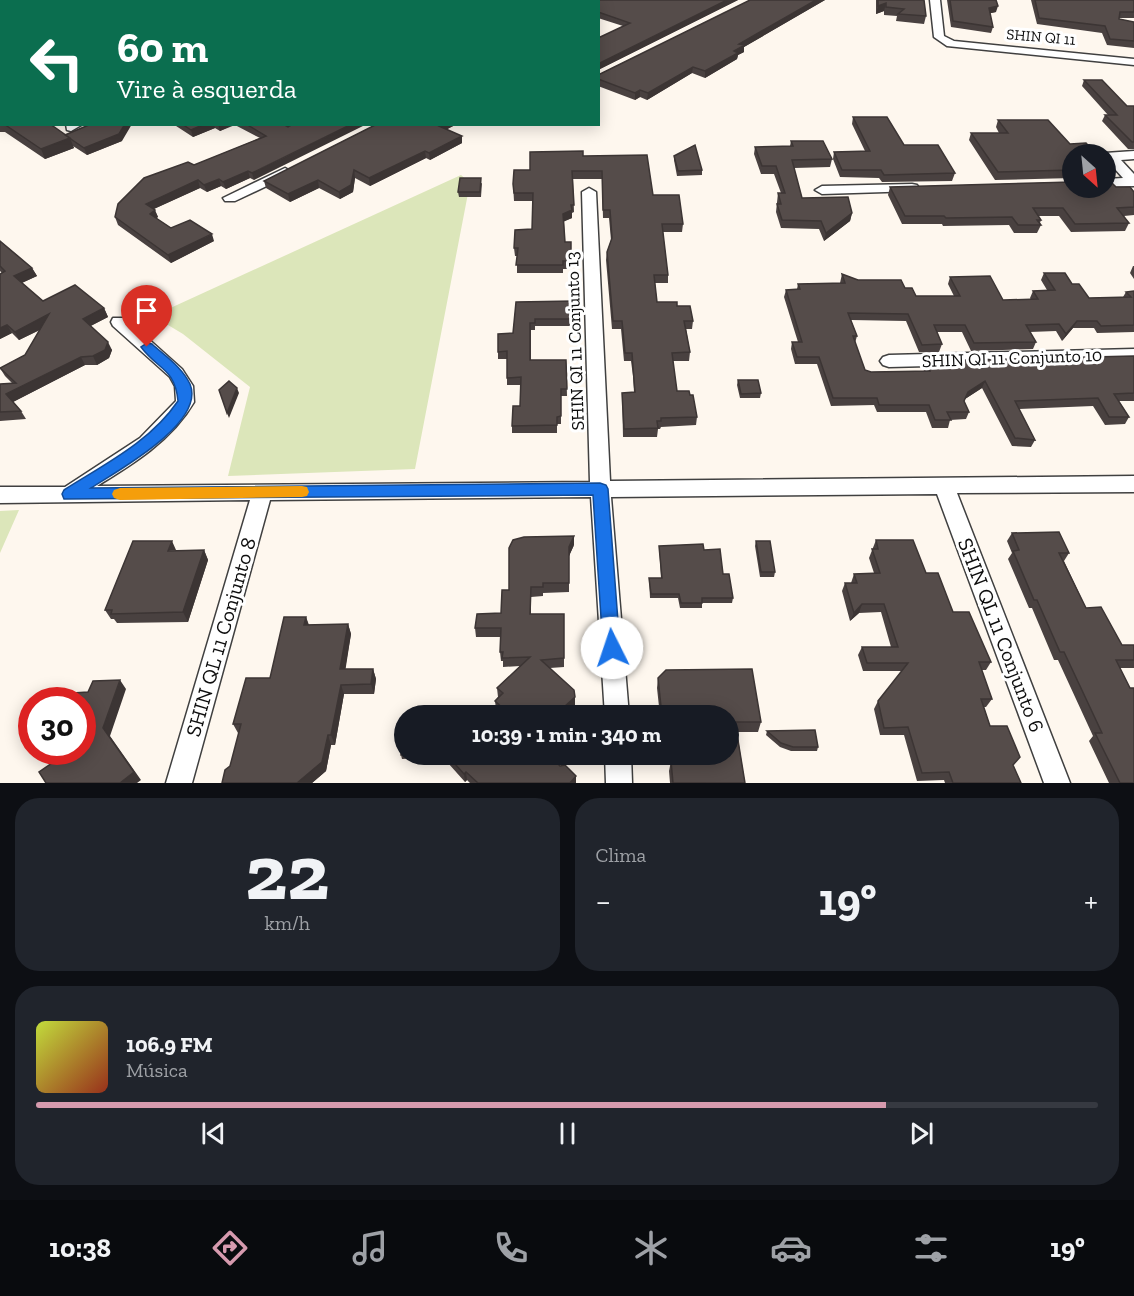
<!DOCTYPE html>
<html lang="pt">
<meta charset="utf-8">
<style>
body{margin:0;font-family:"Zilla Slab",serif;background:#20242c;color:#f1f3f6;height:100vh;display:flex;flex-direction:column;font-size:22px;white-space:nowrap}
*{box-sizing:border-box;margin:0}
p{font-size:20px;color:#9ea1a6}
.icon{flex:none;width:33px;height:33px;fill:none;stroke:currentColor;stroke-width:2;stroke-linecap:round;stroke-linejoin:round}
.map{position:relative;height:783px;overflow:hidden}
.panel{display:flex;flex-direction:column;gap:15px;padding:15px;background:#0d0f14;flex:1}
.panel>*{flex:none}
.top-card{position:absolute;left:0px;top:0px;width:600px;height:126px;box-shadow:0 3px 15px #0003;background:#0b6e4f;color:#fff;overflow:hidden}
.needle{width:39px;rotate:153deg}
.tools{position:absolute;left:1062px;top:144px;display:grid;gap:12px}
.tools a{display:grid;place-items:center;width:54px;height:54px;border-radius:50%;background:#171b24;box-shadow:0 3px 15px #0003;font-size:30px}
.speed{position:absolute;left:18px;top:687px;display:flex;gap:12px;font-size:30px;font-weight:700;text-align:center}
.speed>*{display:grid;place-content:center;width:78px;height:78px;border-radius:50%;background:#171b24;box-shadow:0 3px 15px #0003;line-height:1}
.speed .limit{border:9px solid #d22;background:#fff;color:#111}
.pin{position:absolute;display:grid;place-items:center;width:51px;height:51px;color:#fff;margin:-62px -26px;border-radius:50% 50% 50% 0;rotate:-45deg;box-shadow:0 0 6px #0007}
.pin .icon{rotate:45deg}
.me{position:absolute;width:66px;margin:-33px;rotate:356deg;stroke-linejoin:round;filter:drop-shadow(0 0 4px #0008)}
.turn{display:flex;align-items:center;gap:21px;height:126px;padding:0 18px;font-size:27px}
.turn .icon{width:78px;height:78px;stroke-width:2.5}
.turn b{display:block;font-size:42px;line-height:51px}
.big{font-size:45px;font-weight:700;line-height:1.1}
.panel .card{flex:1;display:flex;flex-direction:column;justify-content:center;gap:9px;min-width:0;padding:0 21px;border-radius:24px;background:#20242c}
.panel .dial{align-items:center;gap:0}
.dial b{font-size:78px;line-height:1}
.song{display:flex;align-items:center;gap:18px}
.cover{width:72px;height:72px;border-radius:9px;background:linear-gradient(135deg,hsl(70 70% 55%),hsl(10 70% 35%))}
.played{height:6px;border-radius:3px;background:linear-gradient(90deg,#d69aae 80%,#363941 80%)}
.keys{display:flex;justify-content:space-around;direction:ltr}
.heat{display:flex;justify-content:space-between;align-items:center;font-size:33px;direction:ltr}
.panel .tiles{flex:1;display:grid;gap:15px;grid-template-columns:1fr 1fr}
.card:last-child{grid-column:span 2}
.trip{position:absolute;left:394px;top:705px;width:345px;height:60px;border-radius:30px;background:#171b24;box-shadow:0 3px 15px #0003;font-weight:700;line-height:60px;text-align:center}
.tab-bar{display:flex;height:96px;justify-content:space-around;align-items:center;background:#090b0e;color:#9ea1a6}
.tab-bar .icon{width:42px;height:42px}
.tab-bar .on{color:#d69aae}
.tab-bar b{font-size:27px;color:#f1f3f6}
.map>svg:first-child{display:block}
</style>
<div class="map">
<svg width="1134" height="783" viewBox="0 0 1134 783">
<rect width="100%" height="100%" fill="#fef7ee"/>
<!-- green -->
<path fill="#dce6ba" d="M461,175L470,183L415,469L228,476L250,387L183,334L153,316Z
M19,510L0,553V511Z"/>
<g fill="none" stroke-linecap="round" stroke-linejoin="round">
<!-- minor casing -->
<g stroke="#404040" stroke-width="3">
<path id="minor" d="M21,0H31L32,2H22Z
M346,0H359L360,2H347Z
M930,0H940L944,36L954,41L1134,59V65L947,46L934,37Z
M0,33H2L0,40Z
M0,89H2V97H0Z
M66,124H83L71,131L67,130Z
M1134,151V159L1121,160L1134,174V186L1106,187V179L1123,178L1106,159L1105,153Z
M285,168L292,172L290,175L235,201H225L223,198Z
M912,184L917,185L919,188L917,191L822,194L815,190L822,186Z
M589,188L596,192L610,481L1134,476V492L957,493L1070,783H1044L937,494L611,497L629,716H605L591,497L270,500L192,783H166L250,500L0,503V487H65L140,438L176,401L175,386L170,377L113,326L111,322L113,318H125L182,369L193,386L194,402C172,440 133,464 97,486L590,482L582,192Z
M1134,349V361L889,367L883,365L880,361L883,357L889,355Z
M605,754H631L632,783H606Z"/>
</g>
<!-- minor -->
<use href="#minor" fill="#fff" fill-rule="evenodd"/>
</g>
<!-- wall -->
<path fill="#494140" d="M410,0H738L598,70L623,26L598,18V2Z
M750,0H825L744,47V52L738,55L737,59L705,78L692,73L647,100L640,97L635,100L598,86V75Z
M876,0H924L926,16L924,24L896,21L897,16L884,15V11L876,14Z
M947,0H996V12L990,13L993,27L991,33L951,27Z
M1031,0H1134V18H1119V19L1134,22V48L1107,45L1102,33L1037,24Z
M1084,80L1127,106H1134V149H1128L1102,121L1105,115H1108L1082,86Z
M2,107V124H50L65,135L122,141L87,155L73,146L74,148L45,159L5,132H0V109Z
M853,117L955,173L952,181L882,182L879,178L840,177L833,159L834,152L865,151L852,124Z
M998,120L1070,144L1072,154V178L995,180L969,140L971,133H999L996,127Z
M173,124H283L254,180L250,178L226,189L221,186L207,192L200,188L154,209L158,217L156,218L171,228L214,241L171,263L118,225L115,217L194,165L260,138L235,125L220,131L215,128L193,137Z
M377,124H457L447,129L462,143L430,160L426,158L370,186L355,178L353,192L340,199L319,188L290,202L266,188L264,181Z
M791,141L832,159L830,167L794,168L802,198L852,213L850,221L824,241L819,229L781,228L776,212L778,193H781L774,174H761L754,154L755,147L790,146Z
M583,156L653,195L683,224L682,232H663L668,275V283H655L657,302L677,306L693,321L692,329H686L690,352L689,361H673L677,391L697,417L696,425L661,427L660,429H658L657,437H623L622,393L634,392L633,376L631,361H624L621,329H612L606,260L607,252L611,240L609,218H603L602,179H573L574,212L572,213V218L564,221L565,242H571V269H563V273H517V256H515L514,248L532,229L533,201H514L513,184L530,170Z
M674,156L702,170V175L677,176L674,160Z
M1108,181L1116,187L1134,192V215L1124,216L1129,223L1125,231L1071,232L1059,216H1038L1041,220L1040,223L1041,225L1037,233H1014L1009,225L943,226L942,224H902L888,195L890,187Z
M482,183L481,197H459L458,192Z
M0,241L32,268L37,276L22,283L43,301L104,308L108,317L90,326L112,350L109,358L97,365H85L13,402L21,411L26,419L0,421V384L12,383L5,376L0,368L25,355L40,330L19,340L12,333L0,339V274L2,273L0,271Z
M1133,266H1134V279L1130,273Z
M1044,273L1072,284L1089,298L1123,297L1126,292L1134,291V332L1097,333L1094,328H1073L1062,341L1056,331L1030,332L1036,342L1033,349L971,351L962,332H937L942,344L939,352H919L906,321L851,320L857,336L855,343L865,370L871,372L924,371L923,368L926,361L1134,356V401H1119L1129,417L1125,424L1105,425L1093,406L1019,409L1035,440L1031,447L1012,446L982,388L965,399L964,401L969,412L966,419L950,420L948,428H932L926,412H877L874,405L831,406L817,364H795L791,349L792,342H798L784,297L786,290L797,289L798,284L840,283L842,274L858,280L905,288L916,296H954L948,284L950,277L1003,300H1031L1030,298L1033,291L1047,290L1041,280Z
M574,301L575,326H535V330H531V360H566L567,396H561V424H557V433H512V426L520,406L521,385H507V359H498V352L513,333L516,302Z
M738,380L761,393L760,398H740L737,385Z
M1012,533L1069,553L1064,561L1086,608L1122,645H1134V668H1120L1134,783H1109L1089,741L1093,736L1058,660H1054L1032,608H1029L1008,559L1012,553L1007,541Z
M876,540L926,573L953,612L991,662L986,670H981L992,699L986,707H984L990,726L1013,765L1021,783H945L944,780L917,781L904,735H880L874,709L878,701L902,671H863L858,655L862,647H891L881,612L859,613L850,621L842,591L845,583H851L854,574L874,573L869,558Z
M756,541L775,572L774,577H760L755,546Z
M574,545L569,556V592L543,593V596L531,597V614H564V667L550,668L575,706L564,716H502L496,709L495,701L498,697L497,688L520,666L503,667V661H501L500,652L501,637H476L475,628L501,613L509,590Z
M659,546L704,550L723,574L733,598L732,603H702V608H680L678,598H650L649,578H661Z
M176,550H204L208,560L188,622L117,623L114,619H111L105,610Z
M306,617L309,625L348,624L351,634L345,669H373L376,679L374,694H344L335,745H331L326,771L312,783H222L230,766L239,733H238L233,724L270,678Z
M658,678L761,722L758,732H737L745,783H670L669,771L671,761H688V754H729V716H660L657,688Z
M767,731L818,747L817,751H791L780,747L766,735Z
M421,754V758L402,759L401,755Z
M446,754H520L519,756L560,766L576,776V783H470L467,780L465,782L448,763Z"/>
<!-- shaded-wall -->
<path fill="#3c3534" d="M727,0H738L598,70V64Z
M816,0H825L744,47V52L738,55L737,59L705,78V71L739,44Z
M886,3L884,11L876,14L878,6Z
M998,6L996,12L987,14L989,8Z
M693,67L692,73L647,100L648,93Z
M640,90V97L635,100V93Z
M125,124H132L122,141L87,155L84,148Z
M205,124H214L215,128L193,137L191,130Z
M218,124H235L220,131Z
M352,124H367L254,180L252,173Z
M442,124H457L440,133L439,126Z
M462,136V143L430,160L429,153Z
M70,138L74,148L45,159L41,149Z
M425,151L426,158L370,186L369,178Z
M354,170L355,178L353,192L340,199L339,192Z
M248,171L250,178L226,189L223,182Z
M219,179L221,186L207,192L204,185Z
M198,180L200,188L149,211L146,204Z
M318,180L319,188L290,202L288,194Z
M155,210L158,217L153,221L150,214Z
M572,210V218L563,222V214Z
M852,213L850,221L824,241L826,233Z
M212,234L214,241L171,263L168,255Z
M32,268L37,276L19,284L14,276Z
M104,308L108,317L87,328L83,319Z
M49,314L53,323L19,340L15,332Z
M1077,321L1073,328L1062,341L1066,334Z
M7,325L12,333L0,339V328Z
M108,342L112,350L109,358L97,365L93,356Z
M81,357L85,365L11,403L6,394Z
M985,381L982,388L965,399L968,392Z
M237,388L239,393L229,418L227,413Z
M574,536V545L569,556V592V547Z
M172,541L176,550L168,551Z
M204,550L208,560L188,622L183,612Z
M862,604L859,613L850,621L854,613Z
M306,617L309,627L304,625Z
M348,624L351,634L344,679L340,669Z
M373,669L376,679L374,694L371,684Z
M120,680L126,689L110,736L141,780L137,783H120L103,728Z
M341,685L344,694L335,745L331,735Z
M575,697V706L564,716H554Z
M328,735L331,745L326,771L312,783H297Z
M466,772L467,780L465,782L464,774Z
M576,776V783H570Z"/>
<!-- building -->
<path fill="#554c4a" stroke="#3c3534" stroke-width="1.5" d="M268,0H342L346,2H264Z
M410,0H727L598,64V38L630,23L598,12V2H406Z
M750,0H816L739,44L745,45L734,51L738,53L705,71L693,67L648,93L640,90L635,93L598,79V75Z
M878,0H924L926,16L898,14L904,9L886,7V3L878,6Z
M950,0H996L998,6L989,8L993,27L953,21Z
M1035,0H1134V12H1120L1119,19L1134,22V41L1110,39L1105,26L1039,18Z
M1084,80H1102L1127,106H1134V142H1132L1105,115H1117Z
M2,107V123H0V109Z
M853,117H887L904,145H938L955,173L884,175L881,170H842L834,152L870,151Z
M998,120H1048L1070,144L1086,143L1096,154H1072V170L998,172L971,133H1008Z
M4,124H50L70,138L41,149Z
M91,124H125L119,134L84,148L65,135Z
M182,124H205L191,130Z
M246,124H283L288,127L293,124H352L252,173L248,171L223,182L219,179L204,185L198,180L146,204L155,210L150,214L171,228L190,220L212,234L168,255L115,217L118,204L144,178L188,162L194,165L266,136Z
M377,124H442L439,126L462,136L429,153L425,151L369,178L354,170L351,185L339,192L318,180L288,194L264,181Z
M791,141H823L832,159L792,160L802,198L848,197L852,213L826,233L821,221L782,220L777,204H781L778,193H785L776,166H762L755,147L793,146Z
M695,145L702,170L678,171L674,156Z
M583,151V156L647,155L653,195H679L683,224H662L668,275H654L657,302H677V306H690L693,321H684L690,352L672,353L677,391H689L690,395H693L697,417L661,418V421H657L658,428L624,429L622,393L635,392L633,367L632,353H625L622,321H613L607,252L612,238L610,210H603L602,171H572L574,205H571L572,210L563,214L565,242H571V261H563V265H516L518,248H514L515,230L532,229L533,193H514L513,184L514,170H530V152Z
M1106,177L1116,187H1130L1134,192V207L1117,208L1129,223L1075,224L1063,208H1033L1041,220H1037L1041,225H1018L1012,217L946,218L944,216H905L890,187L1072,182V188H1106Z
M460,178H481L480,192H458Z
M0,241L32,268L14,276L43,301L75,285L104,308L83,319L108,342L105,350L93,356L81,357L6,394L21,411L0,412V384L16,383L0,368L25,355L49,314L15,332L7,325L0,328V274L5,271L0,266Z
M1044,273H1065L1072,284H1079L1089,298L1131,297L1126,292L1134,291V325L1101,326L1097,321H1077L1066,334L1059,324L1026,325L1036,342L974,343L965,325H934L942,344L922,345L908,314L848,313L857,336H853L865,370L871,372L930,371L926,361L1134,356V393L1114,394L1129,417H1109L1098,398L1015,401L1035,440L1015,438L985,381L968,392L964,401L969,412H947L951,420H935L929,405H879L877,398H833L819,357H797L792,342H802L786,290L800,289L798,284L845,283L842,274L858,280H901L905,288H912L916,296H960L950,277L990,276L1003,300L1038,299L1033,291L1055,290Z
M574,301L575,319H535V323H530V360H566L567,389H561V416L557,417V425L512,426L513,406H520L521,377L507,378V351L498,352V334L513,333L516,302Z
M738,380H758L761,393L741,394Z
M229,381L237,388L227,413L219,390Z
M1059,532L1069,553H1059L1086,608L1101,607L1122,645H1134V660H1116L1130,688H1134V783H1120L1095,733H1102L1064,652H1060L1037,600H1034L1013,551L1019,550L1012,533Z
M574,536L569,547V583H543V587H531L530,614H564V658L541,660L574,690L575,697L554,716H506L510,715L495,701L503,693L497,688L530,657L502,658L503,652H500L501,628H475L477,614L501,613L502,590H509V548L513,540L524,537Z
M876,540H913L926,573H938L953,612H969L991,662H979L992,699H981L990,726H1007L1020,757L1013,765L1021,783H953L949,772L922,773L908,727L884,728L878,701L908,663H867L862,647H898L884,604H862L854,613L845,583H857L854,574L880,573L872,549H878Z
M133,541H172L168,551L204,550L183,612L111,614L112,610H105Z
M756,541H770L775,572H761Z
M703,544L704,550L720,549L723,574H729L733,598H702V603H681L679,594H651L649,578H662L659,546Z
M284,617H306L304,625L348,624L340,669H373L371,684L341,685L331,735H328L322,762L297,783H222L225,770L230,766L241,724H233L246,678H270Z
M752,669L761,722H735L745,783H673L671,761H692L691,754H729V716H662L658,678L666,670Z
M120,680L103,728L134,772L120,783H46L39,772L68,752H82V741L86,739H82V700H70L73,693L88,692L93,681Z
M815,730L818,747H793L781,743L767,731Z
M402,739H405V754H410L401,755Z
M446,754H510L508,756L548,754L560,766L565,765L576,776L570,783H478L466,772L464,774Z"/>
<!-- route -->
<path fill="#1a73e8" stroke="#114b97" stroke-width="1.5" d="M147,343L152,344C165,356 182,367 190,384C206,423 117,471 91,488L600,483L606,485L608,489L620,648L618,653L612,655L605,653L603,648L593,495L64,499L62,494L64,490C105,464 150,442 178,401C175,368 158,370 141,347Z"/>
<!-- slow -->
<path fill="#f59e0b" d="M302,486L307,487L309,492L307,496L302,497L120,500L114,498L112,494L114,490L120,488Z"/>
<g text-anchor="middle" stroke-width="6" stroke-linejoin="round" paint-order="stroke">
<!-- far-street labels -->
<g font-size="15" fill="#0d0d0d" stroke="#fff">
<text transform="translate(1041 37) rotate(5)" y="5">SHIN QI 11</text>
</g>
<!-- street labels -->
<g font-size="18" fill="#0d0d0d" stroke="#fff">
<text transform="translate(575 341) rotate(-92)" y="6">SHIN QI 11 Conjunto 13</text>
<text transform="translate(1012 358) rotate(-2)" y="6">SHIN QI 11 Conjunto 10</text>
</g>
<!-- near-street labels -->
<g font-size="21" fill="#0d0d0d" stroke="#fff">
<text transform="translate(1001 635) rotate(69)" y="7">SHIN QL 11 Conjunto 6</text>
<text transform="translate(221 637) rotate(-74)" y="7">SHIN QL 11 Conjunto 8</text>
</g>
</g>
</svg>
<div class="tools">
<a><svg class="needle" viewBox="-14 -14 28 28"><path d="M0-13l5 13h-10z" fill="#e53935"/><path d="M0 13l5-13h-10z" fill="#9ea1a6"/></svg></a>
</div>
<div class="speed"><div class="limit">30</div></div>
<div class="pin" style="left:147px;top:347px;background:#d93025"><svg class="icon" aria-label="arrive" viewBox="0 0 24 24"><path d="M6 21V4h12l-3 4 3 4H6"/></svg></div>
<svg class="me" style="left:612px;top:648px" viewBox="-20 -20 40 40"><circle r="19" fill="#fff"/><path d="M0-13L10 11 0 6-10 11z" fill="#1a73e8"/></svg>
<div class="trip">10:39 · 1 min · 340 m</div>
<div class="top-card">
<div class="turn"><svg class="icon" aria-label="left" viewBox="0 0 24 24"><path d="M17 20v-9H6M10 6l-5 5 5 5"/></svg><div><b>60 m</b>Vire à esquerda</div></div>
</div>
</div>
<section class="panel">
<div class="tiles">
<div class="card dial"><b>22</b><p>km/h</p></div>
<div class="card"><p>Clima</p>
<div class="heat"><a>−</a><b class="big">19°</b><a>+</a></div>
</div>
<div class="card">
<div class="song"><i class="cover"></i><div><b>106.9 FM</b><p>Música</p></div></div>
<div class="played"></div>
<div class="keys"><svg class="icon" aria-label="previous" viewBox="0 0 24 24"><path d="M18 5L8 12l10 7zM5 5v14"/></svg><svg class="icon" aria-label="pause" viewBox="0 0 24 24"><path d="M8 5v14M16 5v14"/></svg><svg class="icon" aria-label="next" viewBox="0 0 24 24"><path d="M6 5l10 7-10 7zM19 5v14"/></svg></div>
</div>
</div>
</section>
<nav class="tab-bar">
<b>10:38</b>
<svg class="icon on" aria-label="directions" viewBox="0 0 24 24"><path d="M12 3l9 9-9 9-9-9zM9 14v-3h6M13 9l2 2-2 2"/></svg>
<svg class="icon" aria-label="music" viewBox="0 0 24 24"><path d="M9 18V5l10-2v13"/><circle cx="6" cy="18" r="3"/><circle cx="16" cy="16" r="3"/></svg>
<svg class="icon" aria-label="phone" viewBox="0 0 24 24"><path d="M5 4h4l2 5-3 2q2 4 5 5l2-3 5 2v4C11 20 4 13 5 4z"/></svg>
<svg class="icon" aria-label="climate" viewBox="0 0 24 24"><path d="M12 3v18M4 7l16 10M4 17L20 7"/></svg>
<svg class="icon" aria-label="car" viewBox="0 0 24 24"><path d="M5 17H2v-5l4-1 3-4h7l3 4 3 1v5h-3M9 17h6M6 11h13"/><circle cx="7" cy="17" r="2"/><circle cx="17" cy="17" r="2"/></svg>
<svg class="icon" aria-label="filters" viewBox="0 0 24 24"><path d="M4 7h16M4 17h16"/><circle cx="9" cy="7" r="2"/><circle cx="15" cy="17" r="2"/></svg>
<b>19°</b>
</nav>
